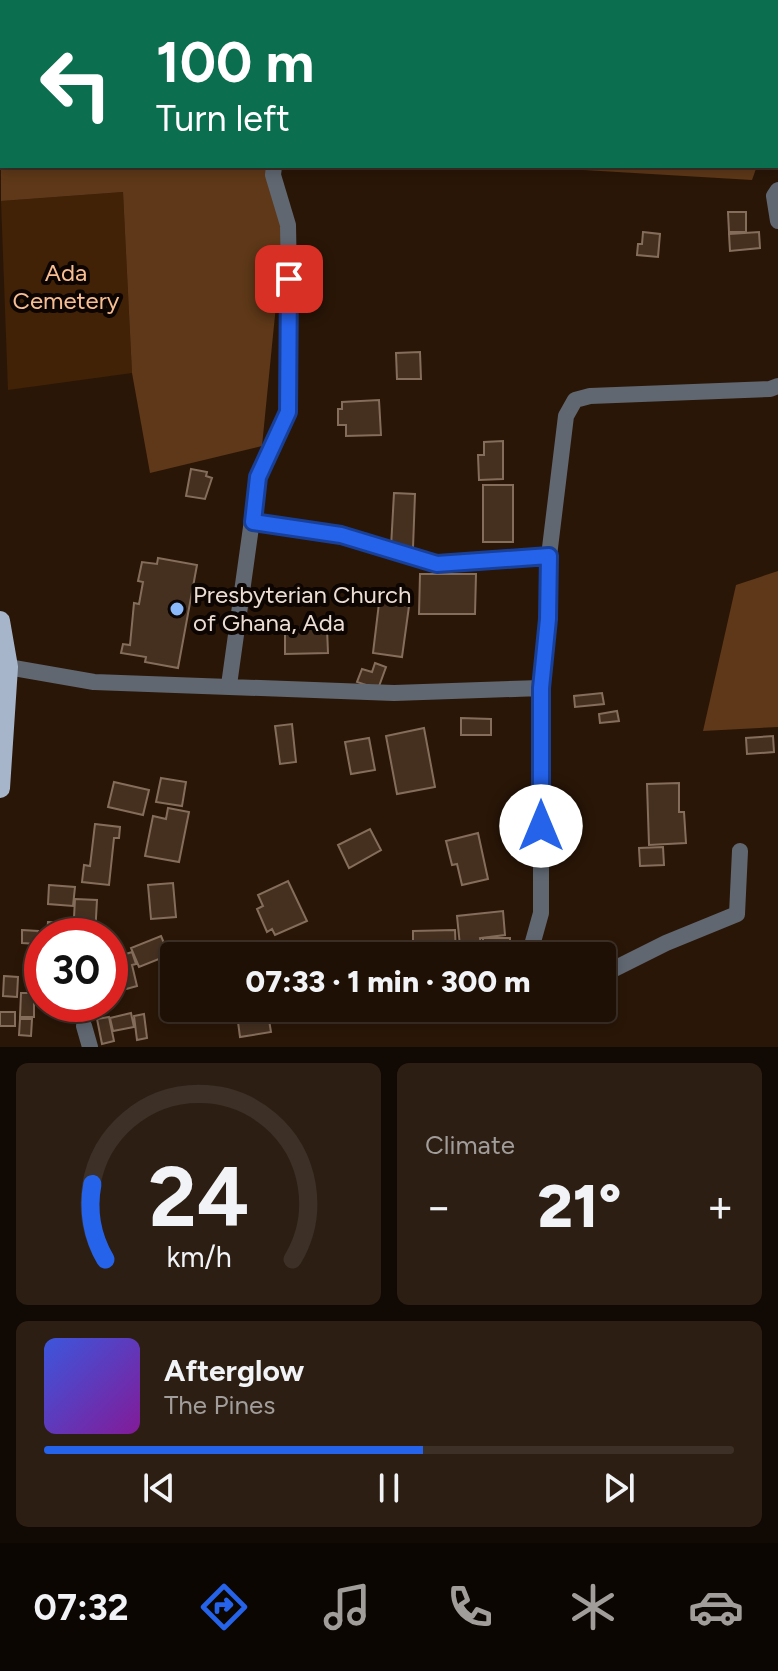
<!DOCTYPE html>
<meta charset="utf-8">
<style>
body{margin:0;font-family:Figtree,sans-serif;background:#2c1e13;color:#f1f3f6;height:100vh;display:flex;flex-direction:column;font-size:30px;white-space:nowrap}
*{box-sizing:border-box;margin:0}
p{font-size:26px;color:#a19d9a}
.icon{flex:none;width:44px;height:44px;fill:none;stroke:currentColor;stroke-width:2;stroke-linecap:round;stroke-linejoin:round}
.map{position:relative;height:1047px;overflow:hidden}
.side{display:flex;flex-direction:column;gap:16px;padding:16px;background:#110903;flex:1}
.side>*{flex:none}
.hud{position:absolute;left:0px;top:0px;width:778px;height:168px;box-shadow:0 4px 12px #0003,0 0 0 2px #3c3027;background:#0b6e4f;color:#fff;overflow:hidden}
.speed{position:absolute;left:24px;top:918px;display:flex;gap:16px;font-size:40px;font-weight:700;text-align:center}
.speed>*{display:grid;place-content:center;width:104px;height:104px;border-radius:50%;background:#1f1005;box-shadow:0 4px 12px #0003,0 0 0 2px #3c3027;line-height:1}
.speed .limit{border:12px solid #d22;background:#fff;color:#111}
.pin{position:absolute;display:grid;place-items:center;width:68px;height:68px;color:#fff;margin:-34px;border-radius:16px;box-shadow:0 4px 12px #0006}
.me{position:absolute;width:88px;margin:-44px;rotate:0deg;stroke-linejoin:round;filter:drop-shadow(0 0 6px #0008)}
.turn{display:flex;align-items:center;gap:28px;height:168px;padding:0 24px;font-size:36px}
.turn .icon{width:104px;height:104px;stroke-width:2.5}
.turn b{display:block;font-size:56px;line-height:68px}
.big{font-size:60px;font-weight:800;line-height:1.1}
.side .widget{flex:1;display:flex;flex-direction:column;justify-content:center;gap:12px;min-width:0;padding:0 28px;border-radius:12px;background:#2c1e13}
.side .dial{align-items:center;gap:0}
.dial svg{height:208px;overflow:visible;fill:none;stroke:#3c3027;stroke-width:7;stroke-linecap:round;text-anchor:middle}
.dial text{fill:#f1f3f6;stroke:none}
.song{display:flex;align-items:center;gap:24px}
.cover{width:96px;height:96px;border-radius:12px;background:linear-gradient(135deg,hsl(230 70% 55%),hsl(290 70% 35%))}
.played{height:8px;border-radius:4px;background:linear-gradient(90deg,#2563eb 55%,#3c3027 55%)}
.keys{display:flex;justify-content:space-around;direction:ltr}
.heat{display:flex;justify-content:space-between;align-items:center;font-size:44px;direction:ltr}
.side .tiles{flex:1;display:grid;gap:16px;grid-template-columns:1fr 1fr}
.widget:last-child{grid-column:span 2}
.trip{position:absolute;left:160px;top:942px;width:456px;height:80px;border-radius:8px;background:#1f1005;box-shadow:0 4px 12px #0003,0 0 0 2px #3c3027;font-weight:800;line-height:80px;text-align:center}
.tabs{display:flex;height:128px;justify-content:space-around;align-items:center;background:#0c0602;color:#a19d9a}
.tabs .icon{width:56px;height:56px}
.tabs .active{color:#2563eb}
.tabs b{font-size:36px;color:#f1f3f6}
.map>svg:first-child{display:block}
</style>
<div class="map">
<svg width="778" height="1047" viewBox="0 0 778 1047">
<rect width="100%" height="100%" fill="#291607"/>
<!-- green -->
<path fill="#412206" d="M123,192L132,373L8,390L1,201Z"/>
<!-- forest -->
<path fill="#5e3818" d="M0,0H320V2H2V166H278L283,235L262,446L150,473L132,373L123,192L1,201Z
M516,166H757L752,180Z
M778,571V727L703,731L736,585Z"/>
<!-- building -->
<path fill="#453020" stroke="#856d5b" stroke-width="2" d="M728,212H746V232H729Z
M643,232L660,234L658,257L637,255L638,244H642Z
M759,232L760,248L730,251L729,234Z
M420,352L421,379H397L396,353Z
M379,400L381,435L346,436V425H338V409H342V402Z
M503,441V479L479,480L478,455H484V442Z
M191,469L207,472L206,476L212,478L205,499L186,496Z
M483,485H513V542H483Z
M394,493L415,494L413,548L391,547Z
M158,558L197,565L178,668L145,662L146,657L121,653L123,644L130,645L134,603L139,604L143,582L138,581L142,562L157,564Z
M420,574H476L475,614H419Z
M380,595L410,599L402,657L373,653Z
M327,628L328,653L285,654V629Z
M375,663L386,667L378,689L357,682L362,669L372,672Z
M602,693L604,704L575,707L574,696Z
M617,711L619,721L600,723L599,714Z
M461,718L491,719V735H461Z
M292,724L296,762L280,764L275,726Z
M424,728L435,787L397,794L386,736Z
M773,736L774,752L747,754L746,738Z
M369,738L375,770L351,774L345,742Z
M161,778L186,782L182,806L156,802Z
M114,782L149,790L143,815L108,807Z
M679,783V812H684L686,843L649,845L647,784Z
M168,808L189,812L179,862L145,856L153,816L166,819Z
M95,824L120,827L119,838H114L109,885L82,882L84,865L90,866Z
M370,829L381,850L349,868L338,845Z
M478,833L488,879L462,885L457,864L452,865L446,841Z
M663,847L664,865L640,866L639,848Z
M288,881L307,921L275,935L272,929L267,932L257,909L263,906L258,895Z
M173,883L176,917L151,919L148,885Z
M49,885L75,887L73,906L48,904Z
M75,899L97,900L95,936H73Z
M503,911L505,935L480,938L481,944L460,946L457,916Z
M48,922L65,923L63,935L47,933Z
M22,930L38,931L37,944L22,943Z
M455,930L456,956H413V931Z
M161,936L169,955L139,967L131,948Z
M483,938H510V956H483Z
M132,952L136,964L132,965L137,986L119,991L110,959Z
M4,976L18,977L17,997L3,996Z
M21,993H34V1017H20Z
M244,1008H267L271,1032L240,1037L238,1022L246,1021Z
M0,1012H15V1026H0Z
M131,1013L134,1027L113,1031L110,1018Z
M144,1014L147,1038L137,1040L134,1016Z
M109,1017L114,1041L102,1044L97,1019Z
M20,1019H32L31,1036L19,1035Z"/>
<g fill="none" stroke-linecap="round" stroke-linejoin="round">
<!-- street -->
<path stroke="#606771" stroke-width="16" d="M778,190L774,196L778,221
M253,522L341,535L437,564L483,562L549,556
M8,667L94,682L394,693L541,688
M229,685L258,477L288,412L290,333L288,225L273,175L274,166
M529,956L541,913V688L548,619L549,556L566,416L575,400L590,396L770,389L778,386
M602,975L666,943L737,914L740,851
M84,1026L90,1047"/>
<!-- primary -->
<path stroke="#a6b5ca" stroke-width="20" d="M0,621L8,667L0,788"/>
</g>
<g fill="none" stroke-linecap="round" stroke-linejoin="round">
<!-- route casing -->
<g stroke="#184099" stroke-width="20">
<path id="route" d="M289,279L288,412L258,477L253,522L341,535L437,564L549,556L548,619L541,688V826"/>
</g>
<!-- route -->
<use href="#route" stroke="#2563eb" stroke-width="14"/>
</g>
<!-- markers -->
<circle fill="#8abafc" stroke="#0c0502" stroke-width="3" cx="177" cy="609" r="8"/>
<g text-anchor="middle" stroke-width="8" stroke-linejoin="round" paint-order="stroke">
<!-- park labels -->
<g font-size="24" fill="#f8be93" stroke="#0c0502">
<text x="66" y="281">Ada<tspan x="66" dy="28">Cemetery</tspan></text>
</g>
<!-- poi labels -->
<g font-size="24" fill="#ecded4" stroke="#0c0502" text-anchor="start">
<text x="193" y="603">Presbyterian Church<tspan x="193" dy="28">of Ghana, Ada</tspan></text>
</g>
</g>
</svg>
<div class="speed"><div class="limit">30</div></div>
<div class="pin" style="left:289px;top:279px;background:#d93025"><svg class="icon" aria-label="arrive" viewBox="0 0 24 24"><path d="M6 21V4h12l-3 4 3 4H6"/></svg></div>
<svg class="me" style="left:541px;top:826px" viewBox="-20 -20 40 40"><circle r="19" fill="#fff"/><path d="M0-13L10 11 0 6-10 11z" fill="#2563eb"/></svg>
<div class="trip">07:33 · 1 min · 300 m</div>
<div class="hud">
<div class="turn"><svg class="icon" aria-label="left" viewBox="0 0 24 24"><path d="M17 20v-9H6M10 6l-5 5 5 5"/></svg><div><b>100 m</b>Turn left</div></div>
</div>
</div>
<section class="side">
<div class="tiles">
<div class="widget dial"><svg viewBox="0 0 100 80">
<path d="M14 69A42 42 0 1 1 86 69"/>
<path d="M14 69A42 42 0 0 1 9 40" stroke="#2563eb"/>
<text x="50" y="56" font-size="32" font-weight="700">24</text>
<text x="50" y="72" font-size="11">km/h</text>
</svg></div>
<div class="widget"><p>Climate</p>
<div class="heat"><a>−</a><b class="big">21°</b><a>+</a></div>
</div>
<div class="widget">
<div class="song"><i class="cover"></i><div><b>Afterglow</b><p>The Pines</p></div></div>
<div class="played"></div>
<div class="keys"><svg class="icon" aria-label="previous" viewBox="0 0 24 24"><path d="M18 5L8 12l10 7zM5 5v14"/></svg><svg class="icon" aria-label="pause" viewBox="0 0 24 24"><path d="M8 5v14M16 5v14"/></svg><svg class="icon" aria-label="next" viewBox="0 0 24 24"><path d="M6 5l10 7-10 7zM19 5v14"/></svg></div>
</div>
</div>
</section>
<nav class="tabs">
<b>07:32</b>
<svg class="icon active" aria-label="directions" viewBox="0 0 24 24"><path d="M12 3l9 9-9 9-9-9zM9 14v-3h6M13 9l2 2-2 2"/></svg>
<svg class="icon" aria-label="music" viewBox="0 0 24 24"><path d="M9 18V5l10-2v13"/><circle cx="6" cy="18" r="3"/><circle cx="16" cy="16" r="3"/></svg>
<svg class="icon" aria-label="phone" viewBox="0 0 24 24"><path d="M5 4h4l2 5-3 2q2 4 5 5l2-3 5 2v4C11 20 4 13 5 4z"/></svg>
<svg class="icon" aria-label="climate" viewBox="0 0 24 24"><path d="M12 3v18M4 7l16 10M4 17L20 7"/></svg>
<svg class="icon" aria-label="car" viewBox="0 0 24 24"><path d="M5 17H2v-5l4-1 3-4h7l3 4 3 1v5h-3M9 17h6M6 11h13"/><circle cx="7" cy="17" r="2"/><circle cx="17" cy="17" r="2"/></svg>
</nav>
